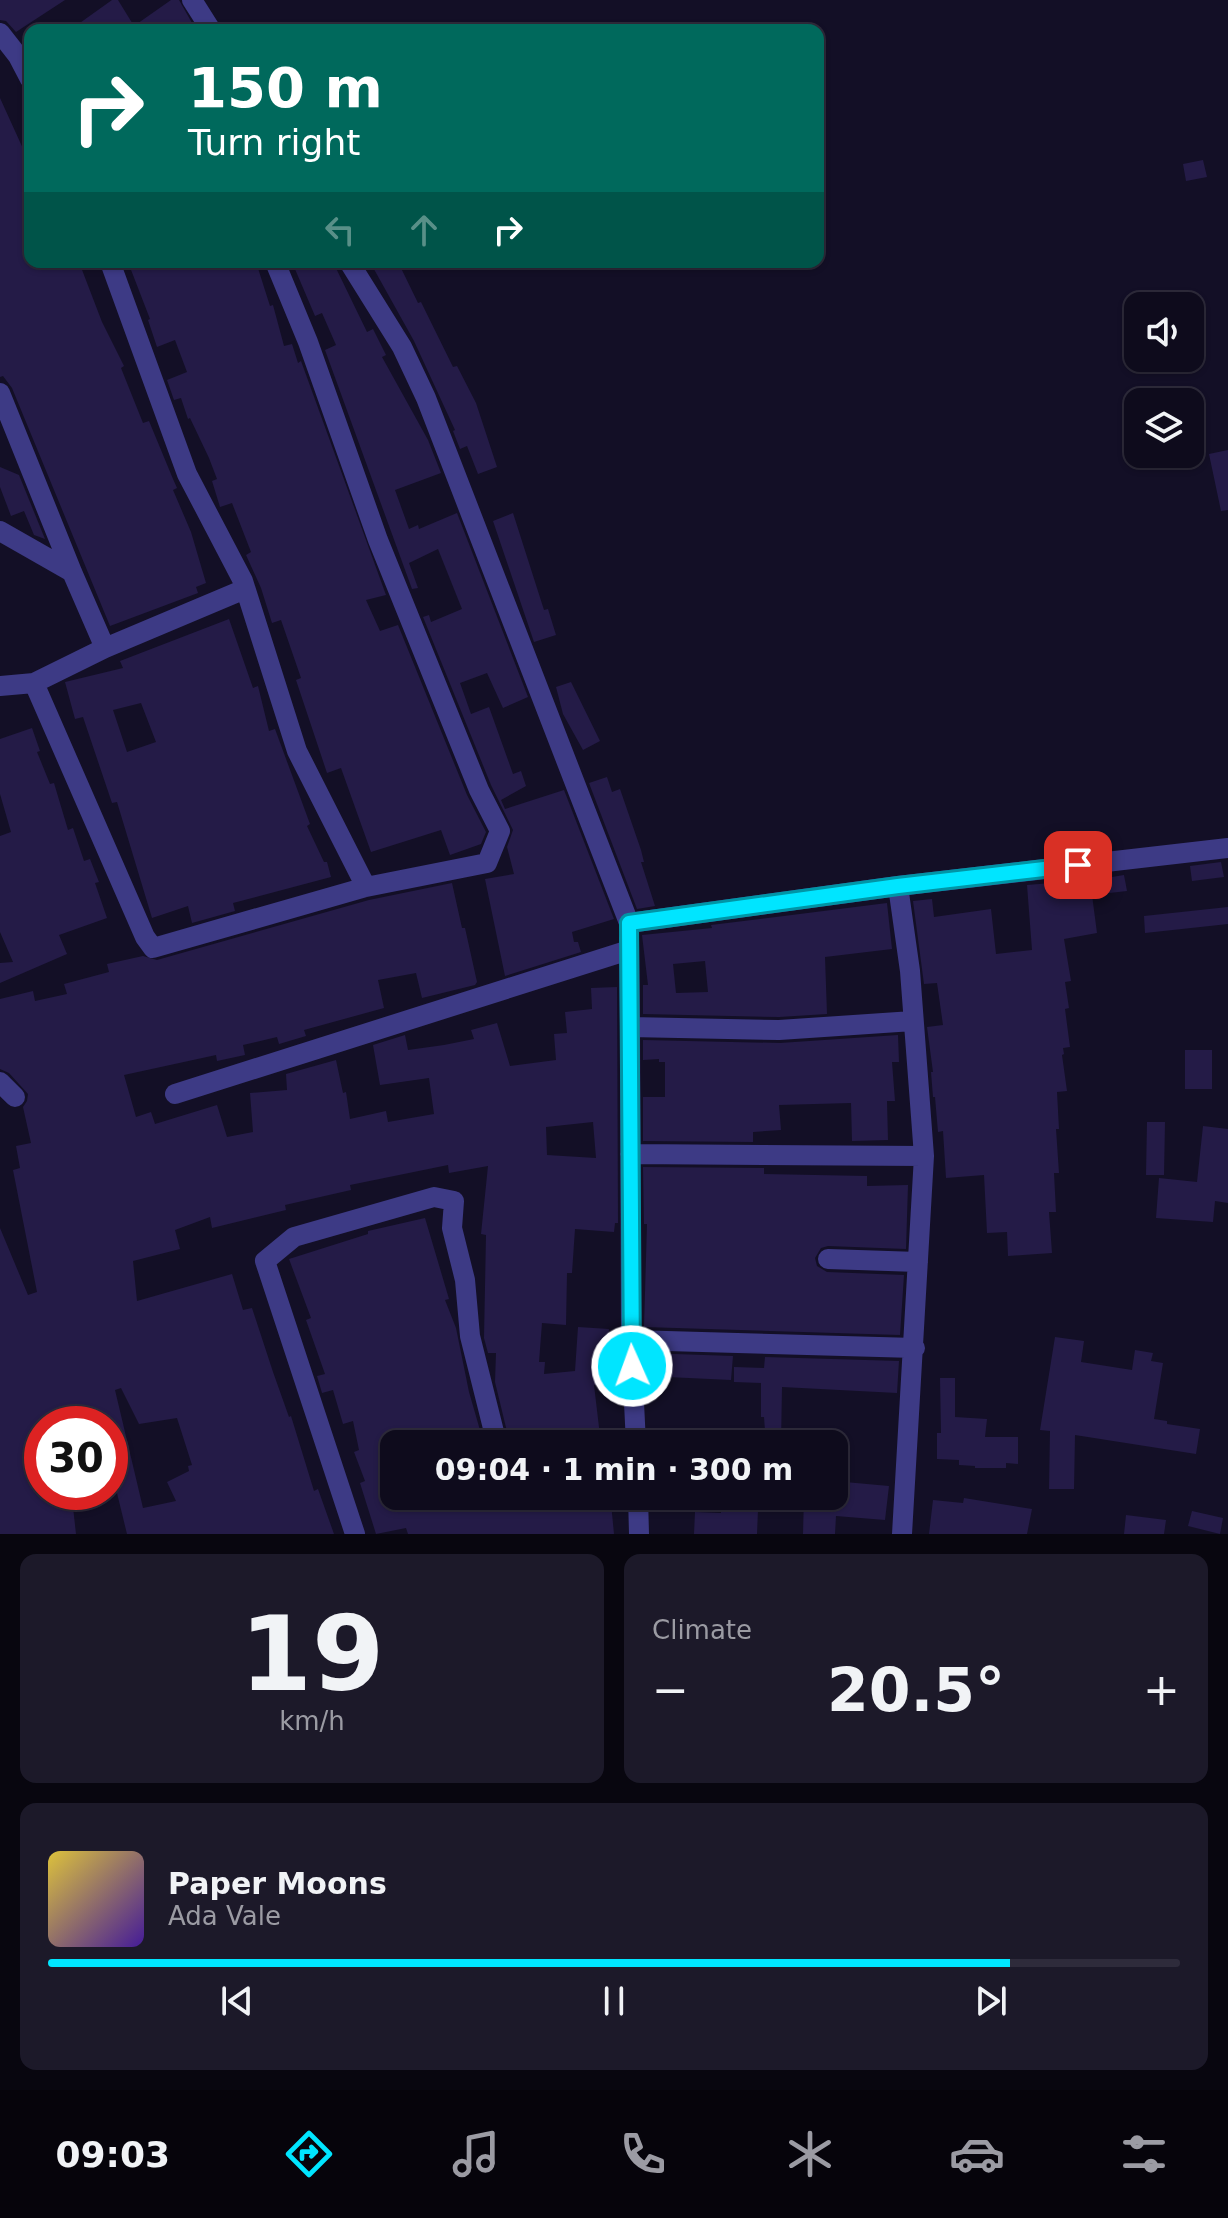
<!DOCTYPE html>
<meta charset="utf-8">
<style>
body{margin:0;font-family:"DejaVu Sans",sans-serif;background:#1c1929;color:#f1f3f6;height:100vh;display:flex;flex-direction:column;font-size:30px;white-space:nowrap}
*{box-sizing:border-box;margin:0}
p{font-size:26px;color:#9b9ba3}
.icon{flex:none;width:44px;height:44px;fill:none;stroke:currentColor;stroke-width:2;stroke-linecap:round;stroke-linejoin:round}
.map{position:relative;height:1534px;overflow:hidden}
.side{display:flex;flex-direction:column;gap:20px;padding:20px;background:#08060f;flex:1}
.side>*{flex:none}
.hud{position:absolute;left:24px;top:24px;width:800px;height:244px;border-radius:16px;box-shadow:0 2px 6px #0004,0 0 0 2px #2e2b3b;background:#00695c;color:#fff;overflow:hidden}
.controls{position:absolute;left:1124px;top:292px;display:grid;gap:16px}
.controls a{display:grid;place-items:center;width:80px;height:80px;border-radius:16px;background:#0e0b1c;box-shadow:0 2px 6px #0004,0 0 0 2px #2e2b3b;font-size:40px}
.speed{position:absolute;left:24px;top:1406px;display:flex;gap:16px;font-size:40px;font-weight:700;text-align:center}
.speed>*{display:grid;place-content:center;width:104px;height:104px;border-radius:50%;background:#0e0b1c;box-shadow:0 2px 6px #0004,0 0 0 2px #2e2b3b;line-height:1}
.speed .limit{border:12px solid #d22;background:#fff;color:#111}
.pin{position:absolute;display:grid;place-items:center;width:68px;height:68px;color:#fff;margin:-34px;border-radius:16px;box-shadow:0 4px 12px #0006}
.me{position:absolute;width:88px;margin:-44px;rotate:358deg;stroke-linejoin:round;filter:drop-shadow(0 0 6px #0008)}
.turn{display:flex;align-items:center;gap:28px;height:168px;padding:0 32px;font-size:36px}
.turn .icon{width:104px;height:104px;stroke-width:2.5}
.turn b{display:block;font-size:56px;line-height:68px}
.lanes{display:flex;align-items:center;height:76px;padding:0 32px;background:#0003;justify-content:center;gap:40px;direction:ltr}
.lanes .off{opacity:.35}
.big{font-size:60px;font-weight:800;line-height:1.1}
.side .card{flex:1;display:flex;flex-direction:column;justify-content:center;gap:12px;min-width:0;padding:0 28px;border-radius:16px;background:#1c1929}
.side .dial{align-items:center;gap:0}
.dial b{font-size:104px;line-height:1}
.song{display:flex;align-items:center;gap:24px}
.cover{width:96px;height:96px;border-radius:12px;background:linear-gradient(135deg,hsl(50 70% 55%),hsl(260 70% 35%))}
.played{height:8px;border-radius:4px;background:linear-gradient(90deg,#00e5ff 85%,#2e2b3b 85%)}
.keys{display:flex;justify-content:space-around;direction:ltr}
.heat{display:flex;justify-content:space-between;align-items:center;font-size:44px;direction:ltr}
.side .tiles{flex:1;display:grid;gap:20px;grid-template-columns:1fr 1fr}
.card:last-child{grid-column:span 2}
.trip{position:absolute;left:380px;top:1430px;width:468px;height:80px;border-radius:16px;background:#0e0b1c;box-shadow:0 2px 6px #0004,0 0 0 2px #2e2b3b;font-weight:800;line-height:80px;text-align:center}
.tabs{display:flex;height:128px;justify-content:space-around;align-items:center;background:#06040b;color:#9b9ba3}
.tabs .icon{width:56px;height:56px}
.tabs .active{color:#00e5ff}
.tabs b{font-size:36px;color:#f1f3f6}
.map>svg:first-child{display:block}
</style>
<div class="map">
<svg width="1228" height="1534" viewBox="0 0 1228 1534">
<rect width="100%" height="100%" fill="#130f26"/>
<!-- building -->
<path fill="#241b47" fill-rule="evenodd" d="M0,0H65L16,32L6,21L0,20Z
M112,0H118L134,26L171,0H179L196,30H70Z
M0,98L30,164V262H79L102,322L124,366L121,368L143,423L149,421L173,479L177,488L173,490L191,532L206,583L196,587L198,593L110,626L12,388L3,376L0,377Z
M1203,160L1207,177L1186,181L1183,164Z
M128,262H256L270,306L273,305L284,346L292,344L298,363L301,361L386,595L366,600L380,631L398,625L467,795L486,832L481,844L450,855L441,830L371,852L341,768L327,773L296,680L301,678L281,620L272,623L261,588L246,555L251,552L232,503L220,507L212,481L217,479L209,458L190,418L188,419L181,398L174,400L167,380L187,372L175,340L157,347L148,320L150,319Z
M292,262H333L367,332L373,329L386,355L382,357L428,440L441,473L395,490L409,529L418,525L419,529L457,513L528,697L503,708L487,673L460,683L471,714L489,707L513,774L521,771L526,786L501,800L505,809L564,790L614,919L572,932L574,942H578L581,952L505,976L485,879L514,874L507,847L513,830L491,785L423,617L429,615L431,622L462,609L438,549L409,563L418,588L412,589L325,350L336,345L322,313L315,316Z
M370,262H392L395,268L400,266L418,303L421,302L453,367L457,366L476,403L497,467L478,474L467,446L460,449L453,431L455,430L414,341Z
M1228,450V510L1221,511L1209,454Z
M0,467L19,475L45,539L34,535L24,511L11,516L0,487Z
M513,513L544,610L548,609L556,635L534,642L493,521Z
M229,619L253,688L258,686L269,731L275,729L310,824L307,826L324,862H327L331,877L233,903L235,911L192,923L188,906L152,918L117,802L112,803L83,717L75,719L65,682L123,668L120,661ZM141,703L156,742L127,752L113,710Z
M571,682L600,741L583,750L563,714L556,687Z
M32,728L40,751L37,752L50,784L54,783L68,830L73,828L84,861L90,859L99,882L95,883L107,918L59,935L67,954L0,983V963L13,962L0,932V836L11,832L0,794V739Z
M607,777L612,792L620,789L641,850L644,862H641L655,906L637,909L589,783Z
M1221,862L1224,877L1192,881L1190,866Z
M1124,875L1127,891L1092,895L1097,933L1064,939L1071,981L1065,982L1069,1008L1065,1009L1070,1047L1063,1048L1064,1054L1062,1055L1067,1091L1057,1092L1059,1129H1056L1059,1173H1054L1056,1212H1049L1052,1253L1008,1256L1007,1232L987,1233L984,1175L946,1178L943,1131L938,1132L935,1097H933L931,1072H933L927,1027L943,1025L937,983L924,984L913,901L932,899L934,917L991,909L996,954L1032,950L1027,885L1051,883V887Z
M452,883L462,928H465L477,982L475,985L422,998L416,973L378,980L384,1008L304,1030L306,1036L279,1044L277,1037L243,1045L245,1055L217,1061L216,1055L124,1075L136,1117L151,1112L155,1124L217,1105L227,1137L253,1132L250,1093L287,1090L286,1074L336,1060L343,1093L346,1092L350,1119L386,1111L388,1122L434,1114L429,1078L380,1085L373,1045L405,1035L408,1050L444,1045L474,1039L471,1030L497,1023L510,1066L556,1060L554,1034L567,1033L565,1012L592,1009L591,988L617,987L618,1223H615L614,1232L575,1229L572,1273H567L566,1325L542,1323L539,1362H545L544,1374L575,1371L578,1327L609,1329L606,1367H603L605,1384L594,1385L601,1444H510L495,1382L496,1353H488L484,1338L486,1235L481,1234L488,1166L449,1173L448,1165L350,1185L351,1190L285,1205L286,1210L212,1228L210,1217L175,1230L180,1249L133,1261L137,1301L232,1274L243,1310L252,1308L273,1372L289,1417L291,1416L314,1491L318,1489L334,1534H127L116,1489L110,1490V1424H98L96,1411L42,1420V1492H75L73,1507L76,1534H0V1228L28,1295L37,1292L13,1170L20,1168L16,1146L31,1143L23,1107L27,1101L28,1094L9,1073L0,1069V999L33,991L35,1001L67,994L64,984L109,972L107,964L143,956L157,960L369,900ZM593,1122L596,1158L547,1155L546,1127ZM121,1388L139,1424L177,1418L192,1465L188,1466L189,1471L167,1482L176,1501L143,1508L115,1390Z
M887,903L892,949L825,957L827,1014L779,1017L643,1014V985H648L642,935L712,928L711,925ZM705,961L708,992L676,993L673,964Z
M1228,907V924L1145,933L1144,916Z
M898,1035L899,1062H892L895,1101H887L888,1140L852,1141L851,1103L779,1105L781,1130L753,1132V1142L643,1141V1097H665V1062H659V1059L643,1060V1040L780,1043Z
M1185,1050H1212V1089H1185Z
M1147,1122H1165L1164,1175H1146Z
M1203,1126L1228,1129V1203L1215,1201L1213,1222L1156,1218L1159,1178L1197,1182Z
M643,1167L764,1168V1174L867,1176V1186L908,1185L906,1249L828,1246L821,1248L815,1258L817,1266L827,1272L904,1275L900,1335L644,1327L647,1224H644Z
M425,1218L449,1299L445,1300L456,1328L469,1392L484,1444H394V1496H605L606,1504L611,1503L614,1534H408L406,1528L376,1534L360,1483L365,1481L354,1452L359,1450L353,1421L343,1424L333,1390L322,1393L317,1376L325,1374L306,1320L311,1318L289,1259L368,1234V1231Z
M1055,1337L1084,1341L1081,1362L1132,1370L1135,1350L1153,1353L1151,1361L1163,1363L1154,1419L1167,1421V1424L1200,1429L1196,1454L1075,1435L1074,1489H1049L1050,1431L1040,1430Z
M645,1353L733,1356L731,1380L646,1376Z
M765,1357L899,1361L897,1393L782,1387L781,1444H766L764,1417H761V1383L734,1382V1367L764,1368Z
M940,1378H955V1417L987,1419L985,1437H1018V1464L1006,1463V1468H975V1466L959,1465V1460L937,1459V1433H941Z
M834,1481L889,1486L885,1520L836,1516L835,1534H803L804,1496L834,1497Z
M964,1498L1032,1509L1027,1534H929L933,1500L963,1503Z
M721,1509L758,1510L757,1534H694L695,1512L721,1513Z
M1192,1511L1223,1518L1220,1534L1188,1526Z
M1126,1515L1166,1520L1164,1534H1124Z"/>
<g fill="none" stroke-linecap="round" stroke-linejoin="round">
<!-- minor -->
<path stroke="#3d3a85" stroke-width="20" d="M192,0L211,30
M0,33L18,56L30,79
M110,262L187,474L243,581L297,751L366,887
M349,262L402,347L426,398L629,923L898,886L1228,848
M0,393L72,572L105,648
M0,531L72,572
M34,683L145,937L153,948L366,887L487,863L500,831L479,790L378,540L308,342L275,262
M0,686L34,683L105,648L245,589
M898,886L910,971L924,1156L902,1534
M629,939L630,1027L779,1030L913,1021
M630,1027L631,1340L636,1444
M0,1082L15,1097
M175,1094L629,950
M630,1154L924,1156
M828,1259L918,1262
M631,1340L915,1348
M638,1496L639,1534
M355,1534L265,1261L294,1237L434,1197L454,1201L452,1228L465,1280L470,1336L497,1444"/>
</g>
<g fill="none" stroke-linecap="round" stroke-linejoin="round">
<!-- route casing -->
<g stroke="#0095a6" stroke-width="20">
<path id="route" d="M632,1366L629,923L898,886L1078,865"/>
</g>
<!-- route -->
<use href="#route" stroke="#00e5ff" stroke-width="14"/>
</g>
</svg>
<div class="controls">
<a><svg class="icon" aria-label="sound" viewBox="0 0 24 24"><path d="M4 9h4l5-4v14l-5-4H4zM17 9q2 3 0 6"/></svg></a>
<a><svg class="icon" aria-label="layers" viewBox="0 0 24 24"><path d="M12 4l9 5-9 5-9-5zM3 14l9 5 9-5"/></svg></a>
</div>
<div class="speed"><div class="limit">30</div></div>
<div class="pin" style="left:1078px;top:865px;background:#d93025"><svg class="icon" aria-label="arrive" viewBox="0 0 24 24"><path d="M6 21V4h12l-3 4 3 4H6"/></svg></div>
<svg class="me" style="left:632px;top:1366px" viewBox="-20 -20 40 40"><circle r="17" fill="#00e5ff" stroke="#fff" stroke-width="3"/><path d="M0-11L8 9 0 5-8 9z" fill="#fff"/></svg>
<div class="trip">09:04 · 1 min · 300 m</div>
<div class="hud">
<div class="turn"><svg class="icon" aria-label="right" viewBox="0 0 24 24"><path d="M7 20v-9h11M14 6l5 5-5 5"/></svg><div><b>150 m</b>Turn right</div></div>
<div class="lanes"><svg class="icon off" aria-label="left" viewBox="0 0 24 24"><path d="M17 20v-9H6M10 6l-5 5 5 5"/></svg><svg class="icon off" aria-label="ahead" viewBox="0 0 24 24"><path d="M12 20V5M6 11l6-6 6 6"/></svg><svg class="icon" aria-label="right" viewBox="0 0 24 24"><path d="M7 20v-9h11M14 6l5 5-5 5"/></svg></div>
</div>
</div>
<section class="side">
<div class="tiles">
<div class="card dial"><b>19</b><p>km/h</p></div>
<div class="card"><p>Climate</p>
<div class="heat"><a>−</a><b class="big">20.5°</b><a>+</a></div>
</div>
<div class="card">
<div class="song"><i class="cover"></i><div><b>Paper Moons</b><p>Ada Vale</p></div></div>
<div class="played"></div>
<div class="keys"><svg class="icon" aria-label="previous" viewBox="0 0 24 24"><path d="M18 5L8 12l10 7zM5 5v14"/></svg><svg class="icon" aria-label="pause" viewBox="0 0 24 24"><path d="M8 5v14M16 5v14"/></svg><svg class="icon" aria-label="next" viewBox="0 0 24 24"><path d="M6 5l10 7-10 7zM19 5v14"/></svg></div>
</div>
</div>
</section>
<nav class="tabs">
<b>09:03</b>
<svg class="icon active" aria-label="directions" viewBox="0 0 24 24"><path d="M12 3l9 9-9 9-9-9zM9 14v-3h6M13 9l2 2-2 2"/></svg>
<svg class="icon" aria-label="music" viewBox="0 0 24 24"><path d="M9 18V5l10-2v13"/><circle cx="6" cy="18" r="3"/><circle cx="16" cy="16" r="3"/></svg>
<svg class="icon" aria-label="phone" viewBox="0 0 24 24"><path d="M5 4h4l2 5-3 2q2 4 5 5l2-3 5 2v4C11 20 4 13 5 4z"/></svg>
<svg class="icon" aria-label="climate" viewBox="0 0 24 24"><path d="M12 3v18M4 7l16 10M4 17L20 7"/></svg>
<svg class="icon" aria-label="car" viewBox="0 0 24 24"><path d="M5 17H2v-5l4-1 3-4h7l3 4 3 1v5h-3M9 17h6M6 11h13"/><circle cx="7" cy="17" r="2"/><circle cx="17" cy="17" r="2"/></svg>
<svg class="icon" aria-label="filters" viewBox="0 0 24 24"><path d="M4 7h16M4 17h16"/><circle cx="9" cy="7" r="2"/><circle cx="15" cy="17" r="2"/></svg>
</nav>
